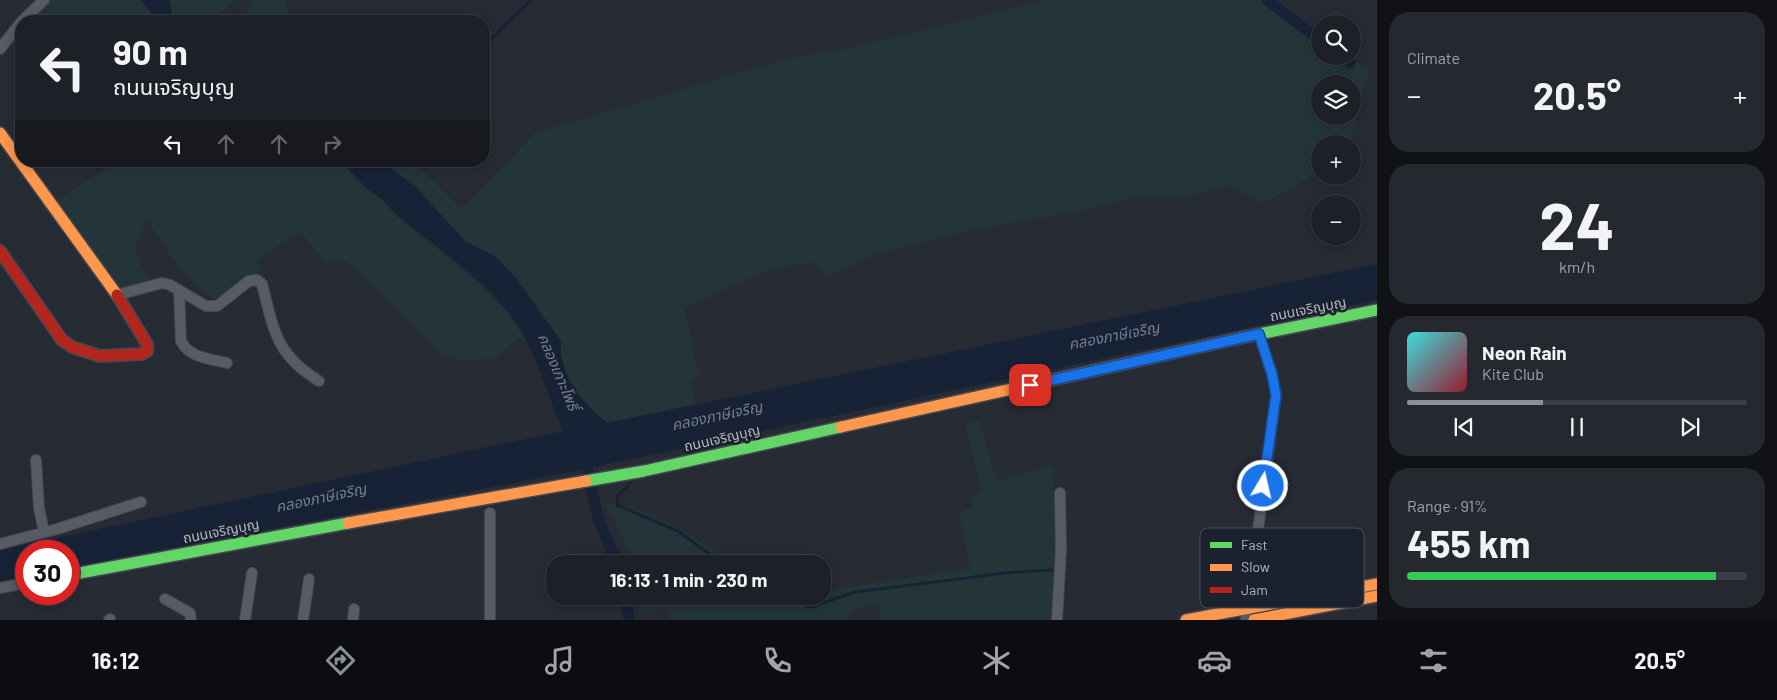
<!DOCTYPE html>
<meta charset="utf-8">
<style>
body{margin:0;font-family:Barlow,"Noto Sans Thai",sans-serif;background:#25282f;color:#f1f3f6;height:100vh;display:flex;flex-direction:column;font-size:19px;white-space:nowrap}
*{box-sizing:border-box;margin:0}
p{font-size:16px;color:#a0a3a7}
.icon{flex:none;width:28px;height:28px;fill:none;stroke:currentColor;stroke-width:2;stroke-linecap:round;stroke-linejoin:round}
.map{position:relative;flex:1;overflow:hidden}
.side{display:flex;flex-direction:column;gap:12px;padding:12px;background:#101215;width:400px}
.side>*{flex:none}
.hud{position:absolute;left:15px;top:15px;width:475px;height:152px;border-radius:20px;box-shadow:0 2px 12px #0003,0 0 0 1px #3b3e44;background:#1d2027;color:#f1f3f6;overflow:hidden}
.tools{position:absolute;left:1311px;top:15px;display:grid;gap:10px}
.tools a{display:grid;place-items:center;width:50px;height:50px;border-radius:50%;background:#1d2027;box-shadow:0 2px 12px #0003,0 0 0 1px #3b3e44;font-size:25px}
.speed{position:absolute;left:15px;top:540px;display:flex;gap:10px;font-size:25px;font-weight:700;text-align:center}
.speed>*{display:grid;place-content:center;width:65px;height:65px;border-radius:50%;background:#1d2027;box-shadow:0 2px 12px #0003,0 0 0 1px #3b3e44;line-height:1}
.speed .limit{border:8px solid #d22;background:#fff;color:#111}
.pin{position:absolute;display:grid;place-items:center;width:42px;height:42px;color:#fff;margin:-21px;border-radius:10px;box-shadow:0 2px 8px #0006}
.me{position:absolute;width:55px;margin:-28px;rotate:9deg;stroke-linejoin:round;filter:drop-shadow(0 0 4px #0008)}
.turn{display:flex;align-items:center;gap:18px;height:105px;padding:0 15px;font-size:22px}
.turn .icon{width:65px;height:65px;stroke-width:2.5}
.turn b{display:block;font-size:35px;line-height:42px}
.lanes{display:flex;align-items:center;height:48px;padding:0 15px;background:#0003;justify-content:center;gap:25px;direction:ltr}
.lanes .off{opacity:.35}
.big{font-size:38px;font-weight:700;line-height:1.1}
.side .tile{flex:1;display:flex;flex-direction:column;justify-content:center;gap:8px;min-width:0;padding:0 18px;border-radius:20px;background:#25282f}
.side .dial{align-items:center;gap:0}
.dial b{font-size:65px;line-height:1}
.song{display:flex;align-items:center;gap:15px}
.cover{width:60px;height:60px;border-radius:8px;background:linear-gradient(135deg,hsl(180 70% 55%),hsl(350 70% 35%))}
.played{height:5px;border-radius:2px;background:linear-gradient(90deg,#8c9099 40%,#3b3e44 40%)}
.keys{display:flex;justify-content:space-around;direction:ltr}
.heat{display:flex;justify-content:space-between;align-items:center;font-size:28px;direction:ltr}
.charge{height:8px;border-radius:4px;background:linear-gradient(90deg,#34c759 91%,#3b3e44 0)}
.trip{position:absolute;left:546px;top:555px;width:285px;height:50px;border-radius:20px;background:#1d2027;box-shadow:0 2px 12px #0003,0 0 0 1px #3b3e44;font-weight:700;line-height:50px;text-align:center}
.dock{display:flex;height:80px;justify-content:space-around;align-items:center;background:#0c0d10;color:#a0a3a7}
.dock .icon{width:35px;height:35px}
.dock .on{color:#8c9099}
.dock b{font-size:22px;color:#f1f3f6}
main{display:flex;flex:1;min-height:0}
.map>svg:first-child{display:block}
</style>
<main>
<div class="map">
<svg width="1377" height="620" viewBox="0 0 1377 620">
<rect width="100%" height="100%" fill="#272b34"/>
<!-- green -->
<path fill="#243539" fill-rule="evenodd" d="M52,0H141L158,21H29Z
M170,0H233V1L213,21H178L172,17Z
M253,0H284L291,21H240L244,18Z
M1047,0H1273L1320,39V56H1346L1369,69L1350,142L1320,144V171L1264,203L1229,186L1187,196L1147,195L1078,211L968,231L881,252L827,277L811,262L766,271L685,308L696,365L702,372L690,382L696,404L606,423C582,402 558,375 561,341L496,257L465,241L382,161H413L461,209L535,133L786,59L848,48ZM1320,84H1352V116H1320Z
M118,161H341L365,187L383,200L394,213L477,281L507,311L526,341L518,338L495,358L457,360L442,356L405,317L342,258L327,264L301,232L256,260L261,274L214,299L195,286L172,258L147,219C132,250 132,251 150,280L113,299L48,206Z
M979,421L997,481L1053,465L1056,558L1053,620H881L877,603L849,611L850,620H670L668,609L640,611L636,596H787L794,600L822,596L823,594L844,588L970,568L959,513L974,506L972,499L982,492L965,424Z
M604,502C653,510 693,534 732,564H629L621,532Z"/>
<!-- water -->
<path fill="#182236" d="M141,0H170L172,17L178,21H158Z
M341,161H382L416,187L465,241L496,257L516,278L561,341C558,375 582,402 607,423L1377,264V300L570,472L69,568V551H26V576L0,581V550L563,431C546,392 534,344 507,311C476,273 432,244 394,213L383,200L365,187Z"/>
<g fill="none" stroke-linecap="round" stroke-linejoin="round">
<!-- stream -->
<path stroke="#182236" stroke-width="3" d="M484,46L531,0
M631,483L618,495L617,505L678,531L723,564
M771,596L790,601
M807,606L811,607L855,592L1014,572L1052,570"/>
<!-- canal -->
<path stroke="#182236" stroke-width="11" d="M1267,0L1320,40
M1341,56L1350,63
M584,455L598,518L617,564
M626,596L629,620"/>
<!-- street casing -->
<g stroke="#454851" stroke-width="12">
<path id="street" d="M22,21L44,0
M0,49L21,22
M179,290L181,341C189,358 211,359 227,363
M117,295L162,283L170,285L206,306H217L249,281L257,280L262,284C274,330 275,354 319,381
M36,460L39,508L44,532
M490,513V620
M0,544L57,529L141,502
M0,588L26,583
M165,599L190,613L191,620
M109,620L110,619
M245,620L252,573
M303,620L309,579
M353,620L354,609
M1057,620L1061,550L1060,493
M1246,620L1276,395L1272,374L1259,334"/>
</g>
<!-- fast casing -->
<g stroke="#454851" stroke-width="14">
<path id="fast" d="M1240,338L1377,310
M586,481L644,471L841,427
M69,575L348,523"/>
</g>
<!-- slow casing -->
<g stroke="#454851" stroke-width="14">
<path id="slow" d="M0,133L117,295
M841,427L1240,338
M348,523L586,481
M1186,620L1377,584
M1254,620L1377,596"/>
</g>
<!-- jam casing -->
<g stroke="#454851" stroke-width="14">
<path id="jam" d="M0,251L62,340L72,347L100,356L142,354L147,351V344L117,295"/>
</g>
<!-- street -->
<use href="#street" stroke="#575b63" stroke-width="10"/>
<!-- fast -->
<use href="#fast" stroke="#63d668" stroke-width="11"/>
<!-- slow -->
<use href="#slow" stroke="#ff974d" stroke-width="11"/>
<!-- jam -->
<use href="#jam" stroke="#b3261e" stroke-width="11"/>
</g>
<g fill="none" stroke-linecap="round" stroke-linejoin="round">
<!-- route casing -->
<g stroke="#114b97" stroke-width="12">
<path id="route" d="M1030,385L1259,334L1272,374L1276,395L1263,486"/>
</g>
<!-- route -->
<use href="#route" stroke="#1a73e8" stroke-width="9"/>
</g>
<g text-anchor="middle" stroke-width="5" stroke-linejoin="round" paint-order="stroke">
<!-- street labels -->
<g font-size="14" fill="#b1b7c6" stroke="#1b222e">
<text transform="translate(1308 309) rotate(-11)" y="5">ถนนเจริญบุญ</text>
<text transform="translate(722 438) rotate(-13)" y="5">ถนนเจริญบุญ</text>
<text transform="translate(221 531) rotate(-11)" y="5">ถนนเจริญบุญ</text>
</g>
<!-- water labels -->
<g font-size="15" font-style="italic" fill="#6b7fa4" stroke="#1b222e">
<text transform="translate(1114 336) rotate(-11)" y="5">คลองภาษีเจริญ</text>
<text transform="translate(558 372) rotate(67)" y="5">คลองเกาะโพธิ์</text>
<text transform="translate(717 416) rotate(-12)" y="5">คลองภาษีเจริญ</text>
<text transform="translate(321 498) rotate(-12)" y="5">คลองภาษีเจริญ</text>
</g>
</g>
<!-- legend -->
<rect x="1200" y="528" width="164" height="80" rx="8" fill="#1b222e" stroke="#484f5c" stroke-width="1"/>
<rect x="1210" y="542" width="22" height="6" fill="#63d668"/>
<rect x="1210" y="564" width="22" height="7" fill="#ff974d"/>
<rect x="1210" y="587" width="22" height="6" fill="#b3261e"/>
<g font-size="14" fill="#b1b7c6">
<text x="1241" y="550">Fast</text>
<text x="1241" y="572">Slow</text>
<text x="1241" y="595">Jam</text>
</g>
</svg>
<div class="tools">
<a><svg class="icon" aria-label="search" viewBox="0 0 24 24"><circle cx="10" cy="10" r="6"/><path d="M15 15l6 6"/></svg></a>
<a><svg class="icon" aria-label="layers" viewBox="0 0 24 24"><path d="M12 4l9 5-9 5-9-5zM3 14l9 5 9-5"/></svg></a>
<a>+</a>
<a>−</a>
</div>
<div class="speed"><div class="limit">30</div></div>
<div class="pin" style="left:1030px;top:385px;background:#d93025"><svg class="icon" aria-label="arrive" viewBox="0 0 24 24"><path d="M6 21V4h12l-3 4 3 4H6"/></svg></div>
<svg class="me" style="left:1263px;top:486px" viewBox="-20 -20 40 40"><circle r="17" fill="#1a73e8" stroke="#fff" stroke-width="3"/><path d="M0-11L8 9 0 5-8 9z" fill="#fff"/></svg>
<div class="trip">16:13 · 1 min · 230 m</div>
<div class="hud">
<div class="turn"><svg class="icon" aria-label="left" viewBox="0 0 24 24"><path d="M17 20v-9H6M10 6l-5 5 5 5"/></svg><div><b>90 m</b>ถนนเจริญบุญ</div></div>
<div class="lanes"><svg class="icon" aria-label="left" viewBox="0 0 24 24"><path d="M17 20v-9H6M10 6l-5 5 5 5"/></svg><svg class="icon off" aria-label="ahead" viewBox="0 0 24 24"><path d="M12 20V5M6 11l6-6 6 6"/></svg><svg class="icon off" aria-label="ahead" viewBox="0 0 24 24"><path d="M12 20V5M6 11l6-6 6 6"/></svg><svg class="icon off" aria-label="right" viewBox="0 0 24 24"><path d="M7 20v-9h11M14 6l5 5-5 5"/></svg></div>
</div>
</div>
<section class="side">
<div class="tile"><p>Climate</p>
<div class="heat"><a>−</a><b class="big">20.5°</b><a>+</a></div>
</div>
<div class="tile dial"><b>24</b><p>km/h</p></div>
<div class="tile">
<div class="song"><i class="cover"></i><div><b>Neon Rain</b><p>Kite Club</p></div></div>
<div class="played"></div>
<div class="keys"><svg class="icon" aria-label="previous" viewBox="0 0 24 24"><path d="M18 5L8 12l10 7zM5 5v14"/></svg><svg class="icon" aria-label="pause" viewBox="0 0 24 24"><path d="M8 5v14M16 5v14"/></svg><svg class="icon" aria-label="next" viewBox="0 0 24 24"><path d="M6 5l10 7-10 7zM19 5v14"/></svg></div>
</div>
<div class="tile"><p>Range · 91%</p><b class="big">455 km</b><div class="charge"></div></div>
</section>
</main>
<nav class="dock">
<b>16:12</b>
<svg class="icon on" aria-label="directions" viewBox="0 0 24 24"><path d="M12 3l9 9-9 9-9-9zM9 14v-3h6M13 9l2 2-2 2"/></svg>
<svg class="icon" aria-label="music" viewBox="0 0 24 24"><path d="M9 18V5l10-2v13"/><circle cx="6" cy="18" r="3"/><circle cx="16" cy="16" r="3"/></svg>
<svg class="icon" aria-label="phone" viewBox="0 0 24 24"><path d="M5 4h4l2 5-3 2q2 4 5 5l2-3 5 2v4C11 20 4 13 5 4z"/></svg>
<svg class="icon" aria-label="climate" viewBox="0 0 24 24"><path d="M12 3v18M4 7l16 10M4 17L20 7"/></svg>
<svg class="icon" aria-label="car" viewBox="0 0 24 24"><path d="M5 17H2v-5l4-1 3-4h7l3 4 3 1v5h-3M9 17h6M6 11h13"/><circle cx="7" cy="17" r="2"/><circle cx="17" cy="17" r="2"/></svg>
<svg class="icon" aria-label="filters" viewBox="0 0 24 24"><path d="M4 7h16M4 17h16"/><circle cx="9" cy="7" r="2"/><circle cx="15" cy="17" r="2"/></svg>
<b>20.5°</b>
</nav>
